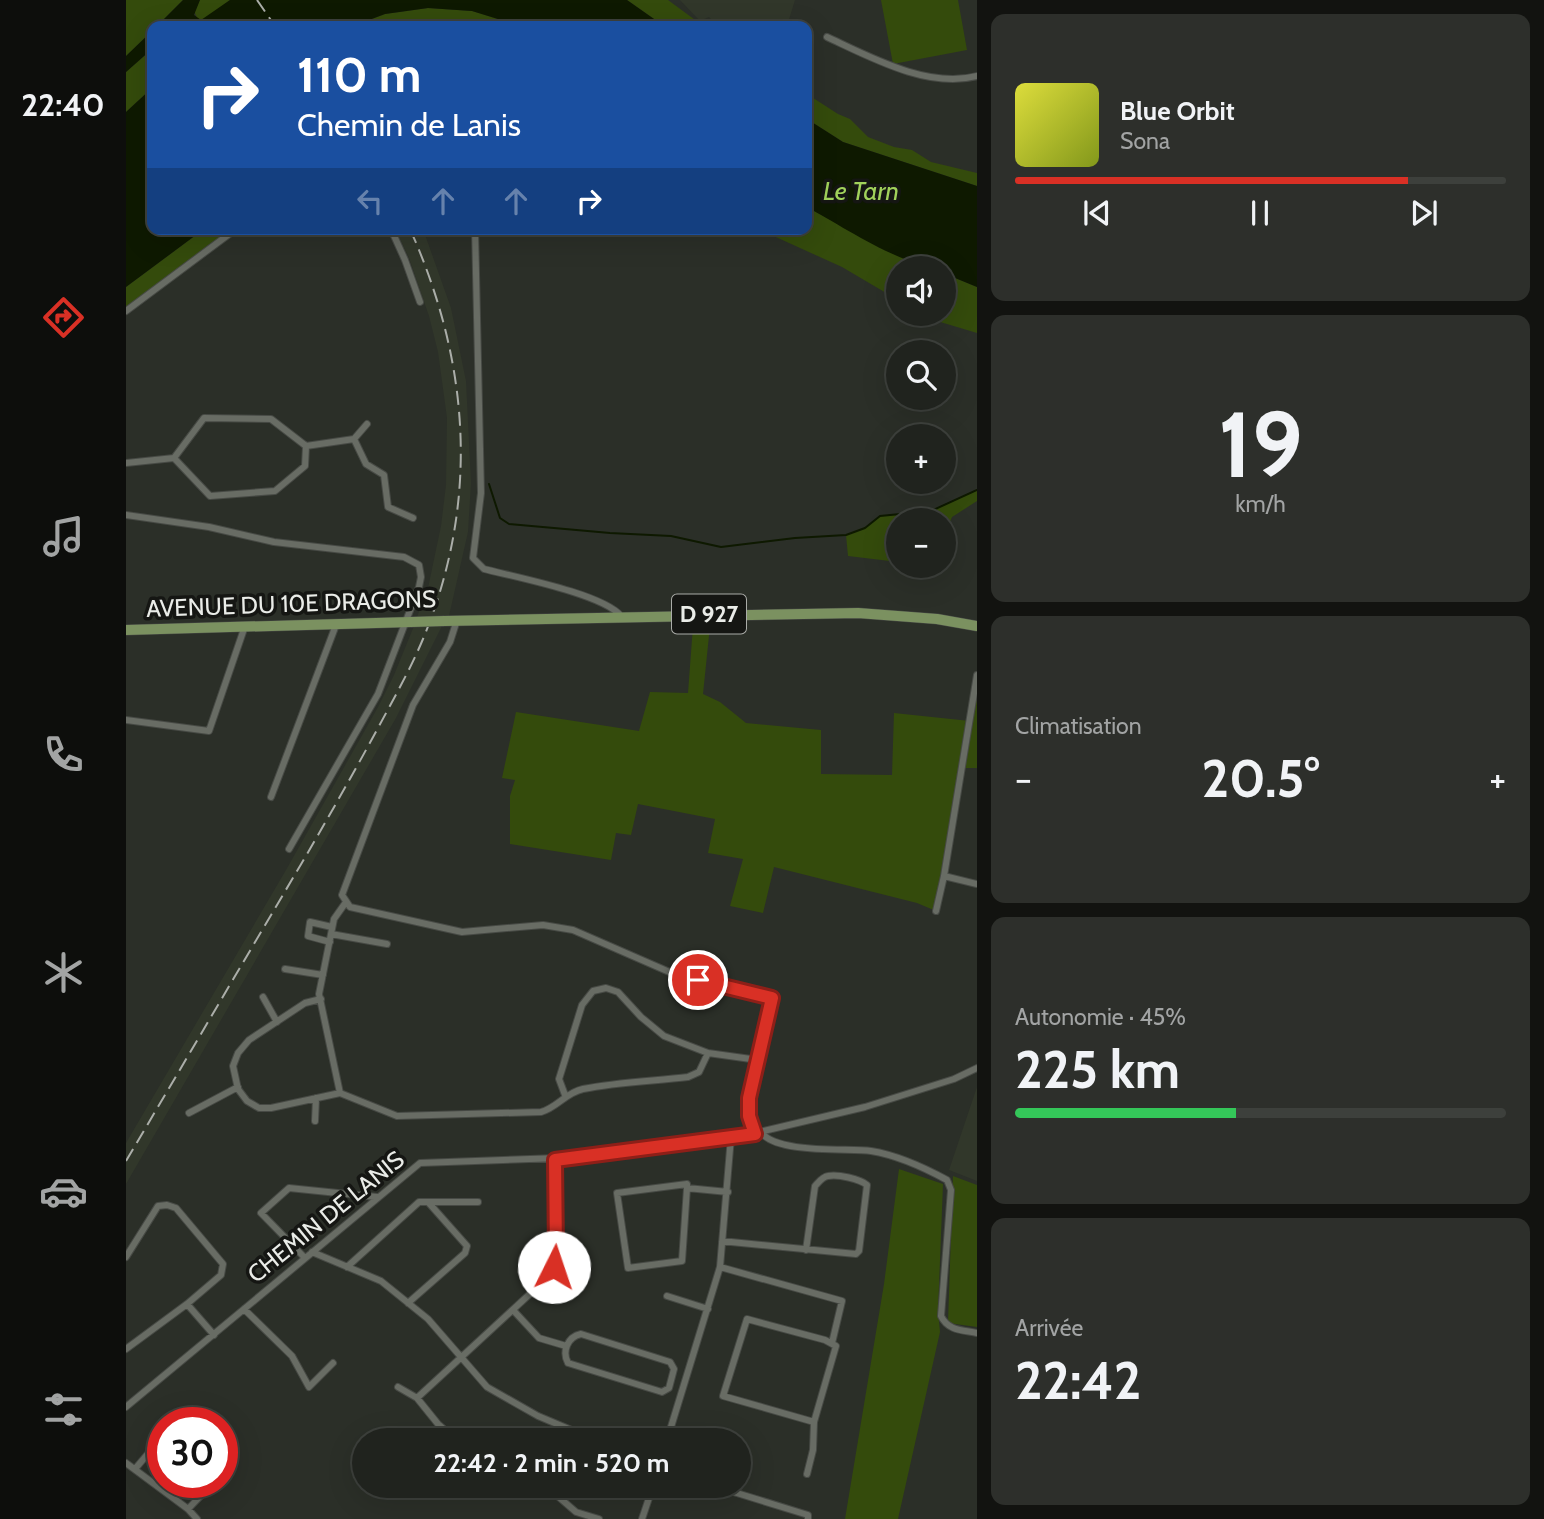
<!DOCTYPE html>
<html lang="fr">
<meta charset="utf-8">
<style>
body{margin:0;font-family:Cabin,sans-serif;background:#2d2f2b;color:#f1f3f6;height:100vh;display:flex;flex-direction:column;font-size:26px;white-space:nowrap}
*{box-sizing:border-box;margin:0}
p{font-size:23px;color:#a2a4a4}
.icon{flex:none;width:38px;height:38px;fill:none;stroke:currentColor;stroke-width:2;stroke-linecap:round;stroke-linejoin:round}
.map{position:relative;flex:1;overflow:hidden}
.details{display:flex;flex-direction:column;gap:14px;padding:14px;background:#121310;width:567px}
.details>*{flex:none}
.guide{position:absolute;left:21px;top:21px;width:665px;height:214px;border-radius:14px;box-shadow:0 7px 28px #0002,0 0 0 2px #3d403c;background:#1a4fa0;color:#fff;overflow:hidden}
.buttons{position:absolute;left:760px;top:256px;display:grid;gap:14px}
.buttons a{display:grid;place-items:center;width:70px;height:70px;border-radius:50%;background:#20231e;box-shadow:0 7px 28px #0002,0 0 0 2px #3d403c;font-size:35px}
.speed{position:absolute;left:21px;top:1407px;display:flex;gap:14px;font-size:35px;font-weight:700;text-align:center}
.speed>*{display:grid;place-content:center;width:91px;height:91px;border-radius:50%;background:#20231e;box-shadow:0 7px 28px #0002,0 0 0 2px #3d403c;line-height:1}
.speed .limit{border:10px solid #d22;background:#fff;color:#111}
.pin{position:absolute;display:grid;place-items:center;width:60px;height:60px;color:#fff;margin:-30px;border:4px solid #fff;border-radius:50%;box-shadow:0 2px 7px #0007}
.me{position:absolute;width:77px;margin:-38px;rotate:4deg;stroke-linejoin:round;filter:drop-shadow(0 0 5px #0008)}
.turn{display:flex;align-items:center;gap:24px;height:147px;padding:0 35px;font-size:32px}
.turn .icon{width:91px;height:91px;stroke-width:2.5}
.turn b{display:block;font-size:49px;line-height:60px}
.lanes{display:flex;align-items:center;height:66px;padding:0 35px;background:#0003;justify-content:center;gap:35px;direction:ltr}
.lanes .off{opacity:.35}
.big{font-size:52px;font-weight:700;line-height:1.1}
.details .card{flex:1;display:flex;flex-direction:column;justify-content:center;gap:10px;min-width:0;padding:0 24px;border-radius:14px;background:#2d2f2b}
.details .dial{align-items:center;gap:0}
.dial b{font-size:91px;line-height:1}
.song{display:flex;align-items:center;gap:21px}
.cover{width:84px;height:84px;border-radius:10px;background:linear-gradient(135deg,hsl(60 70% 55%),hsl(70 70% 35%))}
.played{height:7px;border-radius:4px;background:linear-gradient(90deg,#d93025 80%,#3d403c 80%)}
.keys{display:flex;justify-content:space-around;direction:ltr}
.heat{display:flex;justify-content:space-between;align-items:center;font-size:38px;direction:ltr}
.charge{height:10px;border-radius:5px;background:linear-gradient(90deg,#34c759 45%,#3d403c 0)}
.trip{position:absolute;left:226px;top:1428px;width:399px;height:70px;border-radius:35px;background:#20231e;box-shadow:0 7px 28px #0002,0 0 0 2px #3d403c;font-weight:700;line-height:70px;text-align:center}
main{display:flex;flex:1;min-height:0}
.dock{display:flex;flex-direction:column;width:126px;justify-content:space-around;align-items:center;background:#0d0e0c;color:#a2a4a4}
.dock .icon{width:49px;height:49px}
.dock .active{color:#d93025}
.dock b{font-size:32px;color:#f1f3f6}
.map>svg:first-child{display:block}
</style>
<main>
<nav class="dock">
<b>22:40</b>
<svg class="icon active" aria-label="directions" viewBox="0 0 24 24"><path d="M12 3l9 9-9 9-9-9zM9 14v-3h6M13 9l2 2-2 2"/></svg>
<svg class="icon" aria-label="music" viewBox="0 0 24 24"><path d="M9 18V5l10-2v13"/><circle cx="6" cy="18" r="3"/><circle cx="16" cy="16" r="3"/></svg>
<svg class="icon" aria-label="phone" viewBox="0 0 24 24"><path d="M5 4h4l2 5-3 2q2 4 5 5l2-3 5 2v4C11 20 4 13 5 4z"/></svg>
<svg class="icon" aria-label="climate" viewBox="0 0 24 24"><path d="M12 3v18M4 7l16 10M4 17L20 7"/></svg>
<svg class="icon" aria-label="car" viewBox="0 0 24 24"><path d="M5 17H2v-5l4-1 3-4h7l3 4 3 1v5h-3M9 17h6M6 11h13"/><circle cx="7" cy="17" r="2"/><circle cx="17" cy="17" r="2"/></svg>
<svg class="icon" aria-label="filters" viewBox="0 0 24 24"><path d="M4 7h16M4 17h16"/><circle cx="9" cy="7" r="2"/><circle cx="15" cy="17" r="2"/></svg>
</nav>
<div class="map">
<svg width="851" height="1519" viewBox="0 0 851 1519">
<rect width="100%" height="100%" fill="#2b2f28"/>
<!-- built -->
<path fill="#31372a" d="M554,0H669L661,26H592L583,17L574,21Z
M269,229H297L325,308L340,381L345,483L342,532L323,616L291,617L302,588L315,526L320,485L321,418L312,352L303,316L283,258Z
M288,626H316L270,718L0,1184V1143L160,870L252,707L268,675Z
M851,1087V1181L823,1170Z"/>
<!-- green -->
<path fill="#344b0c" d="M0,0H57L31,26H26V31L0,56Z
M74,0H104L79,19L72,20L68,11Z
M501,0H542L576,25L586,23L589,26H538Z
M755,0H832L841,50L767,64Z
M302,8L346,11L395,26H227L259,14Z
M26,49V88L0,112V72Z
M681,94L712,114L724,119L742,137L768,147L786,150L805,162L851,173V186L717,142L681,119Z
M681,207L759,250L804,268H772V300L716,267L632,229H681Z
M78,229H110L0,311V287Z
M817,273L851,287V333L801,318L793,313H817Z
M851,490V501L826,517L817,538V520H772V562L722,556L720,535L739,528L754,516L805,511Z
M567,626H584L577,694L594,702L620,723L695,730V774L766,775L768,713L844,721L851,675V768H837L810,911L791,903L648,867L637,913L604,906L617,859L582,853L589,819L512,804L505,835L490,833L485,860L384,844V796L389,780L376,778L390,712L513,731L524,692L562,693Z
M773,1169L817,1184L812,1311L814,1332L772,1519H719L758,1284Z
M827,1176L851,1185V1327L822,1323Z"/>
<!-- water -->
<path fill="#0e1900" d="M57,0H74L68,15L75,20L104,0H501L538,26H395L346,11L302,8L259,14L227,26H31Z
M26,31V49L0,72V56Z
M26,88V229H78L0,287V112Z
M681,119L717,142L851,186V287L817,273V268C778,268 716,226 681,207Z"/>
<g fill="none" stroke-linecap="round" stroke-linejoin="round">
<!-- stream -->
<path stroke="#0e1900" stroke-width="2" d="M363,484L374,518L383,524L484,533L545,536L595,547L669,538L720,535L739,528L754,516L805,511L851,490"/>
<!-- street casing -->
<g stroke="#474a45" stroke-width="8">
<path id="street" d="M701,37C744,57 802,89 851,76
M265,229L279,260L294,302
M349,229L355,493L347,558L358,569C389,577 477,594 495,616
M0,311L110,229
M241,424L228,439L240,464L258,475L262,507L287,518
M48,458L78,418L145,419L180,446
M0,463L48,458L84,496L149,491L179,466L180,446L228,439
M0,515L83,527L148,542L278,557L293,565L295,577L293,587L252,694L163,849
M331,620L324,642L287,705L216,895L224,907L336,932L417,925L447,930L548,974L646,998L623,1098V1116L629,1134
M0,720L83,731L119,626
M145,797L210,625
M818,876L851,884
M220,902L208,919L193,994L214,1093L271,1116L415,1112C432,1107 439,1093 457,1089C491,1082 528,1081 562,1077L573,1072L582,1053
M810,911L818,876L851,675
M205,934L261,944
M204,942L182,936L184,922L206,927
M159,969L197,975
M137,997L151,1022
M195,999L179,1003L123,1040L112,1053L107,1066L112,1089L121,1101L133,1108H145L214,1093
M439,1095L433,1079L456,1005L467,991L480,988L492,992L515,1017L538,1036L582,1053L632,1060
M63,1113L112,1087
M189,1121L190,1098
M635,1132C650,1154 721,1148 745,1151C770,1155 799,1168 821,1180L825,1190L815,1316C822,1331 837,1330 851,1333
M561,1188L556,1261L502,1268L491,1193L561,1184V1188L602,1192
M302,1202H352
M596,1242H605L730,1254L733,1251L741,1185C734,1179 712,1174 702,1176C696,1177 693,1182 689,1186L680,1250
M186,1252L255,1281L302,1319L361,1387L412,1416L469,1440
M0,1257L32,1206L41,1205L50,1208L97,1264L95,1275L61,1304L0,1349
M179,1258L135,1213L163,1188L251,1197
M221,1267L293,1202H302L341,1246L339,1253L282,1303
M594,1267L716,1301L706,1343
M541,1296L582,1309
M61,1304L88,1335
M118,1309L166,1356L183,1387L207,1363
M387,1310L413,1338L440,1346
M621,1319L699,1340L710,1346L688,1422L597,1396Z
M455,1334L544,1362L548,1369L543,1388L536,1392L442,1363C436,1352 441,1337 455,1334Z
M272,1387L291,1398L312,1424L330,1440
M291,1398L419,1280L428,1267L430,1252L429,1160
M0,1407L294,1163L462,1157L621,1135L739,1107L828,1079L851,1068
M49,1423L56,1415
M541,1440L594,1267L605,1137
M0,1463L62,1509L71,1519
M9,1469L37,1436
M681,1474L687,1450L688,1422
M420,1486L450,1512L473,1519
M588,1486L682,1515V1519
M62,1509L87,1483
M516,1519L527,1486"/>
</g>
<!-- primary casing -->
<g stroke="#474a45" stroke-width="11">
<path id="primary" d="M318,621L732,613L811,619L851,626
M0,630L285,622"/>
</g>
<!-- street -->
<use href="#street" stroke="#686c64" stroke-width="6"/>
<!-- primary -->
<use href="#primary" stroke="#7b9160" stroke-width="10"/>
<!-- rail -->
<path stroke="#abaea9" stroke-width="2" stroke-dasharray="14 7" stroke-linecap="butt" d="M131,0L149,26
M0,1161C58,1063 116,964 174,866C201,820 227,774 252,728C268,698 284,670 297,639C354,501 344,363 284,229"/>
<!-- primary-bridge casing -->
<g stroke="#474a45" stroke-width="11" stroke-linecap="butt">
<path id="primary-bridge" d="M285,622L318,621"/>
</g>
<!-- primary-bridge -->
<use href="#primary-bridge" stroke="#7b9160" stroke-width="10"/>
</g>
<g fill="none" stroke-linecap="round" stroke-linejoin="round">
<!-- route casing -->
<g stroke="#8d1f18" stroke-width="18">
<path id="route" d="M428,1267L430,1252L429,1160L629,1134L623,1116V1098L646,998L572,980"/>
</g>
<!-- route -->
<use href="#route" stroke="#d93025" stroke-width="12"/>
</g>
<g text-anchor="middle" stroke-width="7" stroke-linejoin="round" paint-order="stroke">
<!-- shield labels -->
<rect fill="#151613" stroke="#aaaca8" stroke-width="2" x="546" y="594.5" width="74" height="39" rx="5"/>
<g font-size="23" font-weight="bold" fill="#eaece8">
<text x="583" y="622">D 927</text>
</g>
<!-- street labels -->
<g font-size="24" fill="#eaece8" stroke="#151613">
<text transform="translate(165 604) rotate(-2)" y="8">AVENUE DU 10E DRAGONS</text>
<text transform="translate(200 1217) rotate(-39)" y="8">CHEMIN DE LANIS</text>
</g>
<!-- water labels -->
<g font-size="26" font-style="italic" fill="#a1d25b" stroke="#151613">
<text x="735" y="200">Le Tarn</text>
</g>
</g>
</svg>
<div class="buttons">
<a><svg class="icon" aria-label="sound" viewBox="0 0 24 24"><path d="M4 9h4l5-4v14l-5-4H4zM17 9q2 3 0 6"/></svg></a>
<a><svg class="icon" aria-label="search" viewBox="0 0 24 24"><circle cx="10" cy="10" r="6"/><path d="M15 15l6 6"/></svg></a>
<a>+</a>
<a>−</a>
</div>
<div class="speed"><div class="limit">30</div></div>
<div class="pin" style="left:572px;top:980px;background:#d93025"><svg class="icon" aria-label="arrive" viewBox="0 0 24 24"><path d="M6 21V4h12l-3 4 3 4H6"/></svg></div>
<svg class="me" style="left:428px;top:1267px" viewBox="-20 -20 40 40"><circle r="19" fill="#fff"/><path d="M0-13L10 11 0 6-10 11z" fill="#d93025"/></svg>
<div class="trip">22:42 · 2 min · 520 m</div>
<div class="guide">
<div class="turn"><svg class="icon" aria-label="right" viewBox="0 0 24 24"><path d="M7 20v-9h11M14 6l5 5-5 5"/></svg><div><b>110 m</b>Chemin de Lanis</div></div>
<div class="lanes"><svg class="icon off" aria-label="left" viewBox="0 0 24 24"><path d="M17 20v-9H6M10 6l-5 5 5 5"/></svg><svg class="icon off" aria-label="ahead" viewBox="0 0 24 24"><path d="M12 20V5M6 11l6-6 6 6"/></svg><svg class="icon off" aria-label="ahead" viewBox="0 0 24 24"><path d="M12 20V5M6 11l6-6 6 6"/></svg><svg class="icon" aria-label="right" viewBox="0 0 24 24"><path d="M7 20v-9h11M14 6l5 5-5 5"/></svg></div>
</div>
</div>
<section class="details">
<div class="card">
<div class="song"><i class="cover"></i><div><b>Blue Orbit</b><p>Sona</p></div></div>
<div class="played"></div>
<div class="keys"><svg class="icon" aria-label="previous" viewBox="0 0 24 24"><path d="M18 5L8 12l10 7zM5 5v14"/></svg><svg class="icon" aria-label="pause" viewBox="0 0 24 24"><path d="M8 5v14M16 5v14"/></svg><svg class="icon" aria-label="next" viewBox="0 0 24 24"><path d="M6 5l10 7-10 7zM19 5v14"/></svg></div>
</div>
<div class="card dial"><b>19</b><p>km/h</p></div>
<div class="card"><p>Climatisation</p>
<div class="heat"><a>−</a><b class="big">20.5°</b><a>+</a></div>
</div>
<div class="card"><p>Autonomie · 45%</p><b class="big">225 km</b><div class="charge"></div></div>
<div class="card"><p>Arrivée</p><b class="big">22:42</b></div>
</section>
</main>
